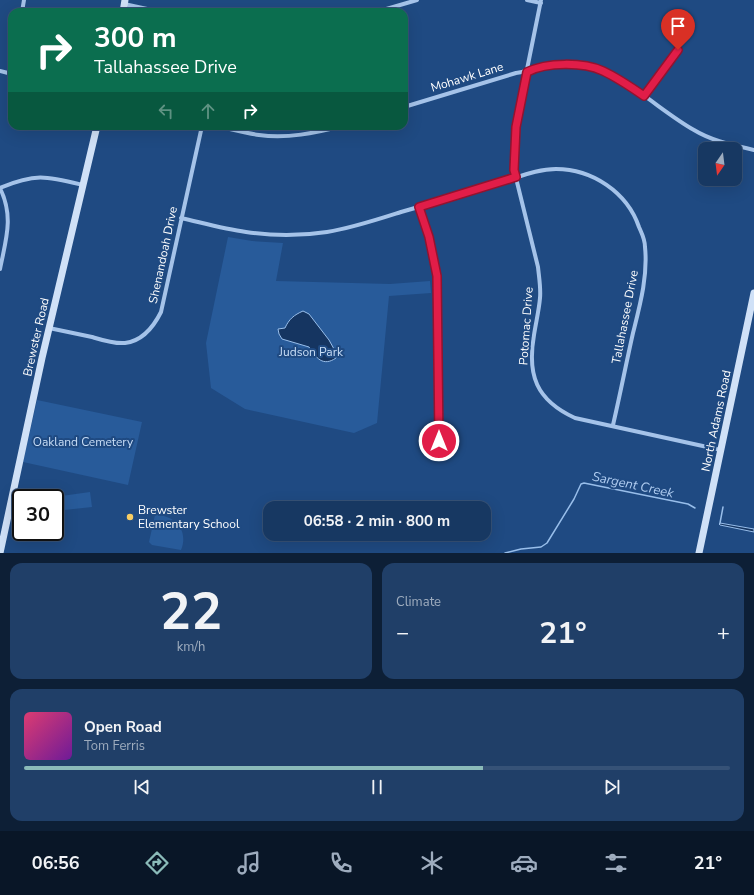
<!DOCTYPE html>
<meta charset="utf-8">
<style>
body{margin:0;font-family:"Nunito Sans",sans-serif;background:#203f68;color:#f1f3f6;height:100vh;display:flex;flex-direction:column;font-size:15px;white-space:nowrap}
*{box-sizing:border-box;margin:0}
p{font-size:13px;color:#9eacbe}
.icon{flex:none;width:22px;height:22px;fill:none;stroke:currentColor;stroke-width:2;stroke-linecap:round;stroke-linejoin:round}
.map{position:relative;height:553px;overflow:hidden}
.drawer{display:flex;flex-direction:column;gap:10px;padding:10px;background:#0d1f36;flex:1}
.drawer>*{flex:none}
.guide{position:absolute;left:8px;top:8px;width:400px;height:122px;border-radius:12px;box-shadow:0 4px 16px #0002,0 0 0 1px #365277;background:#0b6e4f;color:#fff;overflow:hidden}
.needle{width:26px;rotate:194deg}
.fabs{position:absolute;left:698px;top:142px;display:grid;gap:8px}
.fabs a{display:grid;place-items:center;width:44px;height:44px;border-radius:8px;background:#173862;box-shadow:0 4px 16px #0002,0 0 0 1px #365277;font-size:20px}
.speed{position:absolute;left:12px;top:489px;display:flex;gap:8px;font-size:20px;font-weight:700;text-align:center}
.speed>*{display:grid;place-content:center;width:52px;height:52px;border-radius:50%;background:#173862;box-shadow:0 4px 16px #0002,0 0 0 1px #365277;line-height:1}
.speed .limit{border:2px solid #111;border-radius:6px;background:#fff;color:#111}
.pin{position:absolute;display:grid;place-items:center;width:34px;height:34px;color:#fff;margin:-41px -17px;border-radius:50% 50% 50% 0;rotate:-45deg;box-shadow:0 0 4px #0007}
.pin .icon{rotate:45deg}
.me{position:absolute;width:44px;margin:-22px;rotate:0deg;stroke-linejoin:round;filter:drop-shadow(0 0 3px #0008)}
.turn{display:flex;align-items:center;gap:14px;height:84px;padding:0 20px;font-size:18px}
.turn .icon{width:52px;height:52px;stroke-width:2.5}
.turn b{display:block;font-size:28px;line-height:34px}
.lanes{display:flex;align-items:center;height:38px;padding:0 20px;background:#0003;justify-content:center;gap:20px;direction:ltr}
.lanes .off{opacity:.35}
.big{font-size:30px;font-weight:700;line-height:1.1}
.drawer .widget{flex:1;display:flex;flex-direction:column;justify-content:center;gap:6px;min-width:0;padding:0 14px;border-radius:12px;background:#203f68}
.drawer .dial{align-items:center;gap:0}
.dial b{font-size:52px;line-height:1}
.song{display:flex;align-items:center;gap:12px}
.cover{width:48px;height:48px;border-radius:6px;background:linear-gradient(135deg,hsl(340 70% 55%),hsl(280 70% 35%))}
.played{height:4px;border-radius:2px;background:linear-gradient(90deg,#8bbbb9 65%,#365277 65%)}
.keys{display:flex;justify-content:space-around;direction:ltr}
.heat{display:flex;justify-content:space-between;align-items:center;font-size:22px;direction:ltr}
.drawer .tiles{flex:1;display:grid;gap:10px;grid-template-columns:1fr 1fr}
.widget:last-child{grid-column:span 2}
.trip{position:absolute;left:263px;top:501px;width:228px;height:40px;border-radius:12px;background:#173862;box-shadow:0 4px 16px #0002,0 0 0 1px #365277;font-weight:700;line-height:40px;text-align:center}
.tabs{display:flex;height:64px;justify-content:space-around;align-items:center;background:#091627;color:#9eacbe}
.tabs .icon{width:28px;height:28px}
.tabs .current{color:#8bbbb9}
.tabs b{font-size:18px;color:#f1f3f6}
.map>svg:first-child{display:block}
</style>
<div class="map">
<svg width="754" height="553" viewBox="0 0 754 553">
<rect width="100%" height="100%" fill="#1f4a82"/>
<!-- green -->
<path fill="#285b9a" d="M228,237L252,241L283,243L276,281L390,284L430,281L431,293L389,296L377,423L354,433L245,409L211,388L206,343Z
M37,400L142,422L128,485L23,462Z
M90,492L92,507L55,511V498H47Z
M155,515C175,515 189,530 181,550L152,545L149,542Z"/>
<!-- water -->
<path fill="#153561" stroke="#98beea" d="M303,311L309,314L329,340L334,349L336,358C323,367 316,358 309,347L282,339L279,334L278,329L285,328C289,319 294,315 303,311Z
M720,523L754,529V532L720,525L719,524Z"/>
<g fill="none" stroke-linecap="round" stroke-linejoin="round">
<!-- stream -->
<path stroke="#98beea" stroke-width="1.5" d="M720,523L723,507
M505,553L521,549L541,547L547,543L574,499L581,484L584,483L688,504L695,508"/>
<!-- street -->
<path stroke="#a5c3e9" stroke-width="4" d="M527,0L541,3
M541,0L520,104L514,142V170L538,267C539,277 541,288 540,298C539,310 536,322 534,335C527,375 536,400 575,418L721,450
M124,4L161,12
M22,12L24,0
M376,12L417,0
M0,71L12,74
M9,73L12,57
M644,96L678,50
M404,107L516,73C525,72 528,70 536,67C547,63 563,64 575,65C622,70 655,108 694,130C712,141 733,145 754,150
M217,126C231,129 245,133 259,135C287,139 315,133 342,126
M0,188C35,173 46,176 83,185
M0,188C14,217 6,239 0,269
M419,207L429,237L437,276L439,441
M181,218C203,223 224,229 246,232C272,236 301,236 327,232C352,228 376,220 401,212C433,203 466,193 498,183C517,178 536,169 556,169C592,169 627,192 639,227C642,234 645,239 645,247C648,276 640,305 633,333C626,364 620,395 613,425
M49,328C63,331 78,334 92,337C102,340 114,344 125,343C142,341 154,326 161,312L202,126"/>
<!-- secondary -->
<path stroke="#d0e1f7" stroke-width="7" d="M123,12L125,0
M0,553L42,358L97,126
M699,553L754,293"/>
</g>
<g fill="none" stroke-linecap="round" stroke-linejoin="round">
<!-- route casing -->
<g stroke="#92132f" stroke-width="10">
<path id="route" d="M439,441L437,276L429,237L419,207L516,177L514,170L516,127L527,72C547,62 583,62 603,71C618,78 631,87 644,96L678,50"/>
</g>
<!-- route -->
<use href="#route" stroke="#e11d48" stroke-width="7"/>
</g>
<!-- markers -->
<circle fill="#f7cd64" stroke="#1f4a82" stroke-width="1.5" cx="130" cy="517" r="4"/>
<g text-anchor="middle" stroke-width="4" stroke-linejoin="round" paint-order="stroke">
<!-- street labels -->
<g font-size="12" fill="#fff" stroke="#1f4a82">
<text transform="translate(467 77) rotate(-17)" y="4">Mohawk Lane</text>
<text transform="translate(163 255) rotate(-78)" y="4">Shenandoah Drive</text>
<text transform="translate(625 317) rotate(-79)" y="4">Tallahassee Drive</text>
<text transform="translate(526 326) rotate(-86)" y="4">Potomac Drive</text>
<text transform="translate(36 337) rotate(-77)" y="4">Brewster Road</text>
<text transform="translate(716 421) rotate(-78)" y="4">North Adams Road</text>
</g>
<!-- park labels -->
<g font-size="12" fill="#c9def7" stroke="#1f4a82">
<text x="311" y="356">Judson Park</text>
<text x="83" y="446">Oakland Cemetery</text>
</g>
<!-- poi labels -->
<g font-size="12" fill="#fff" stroke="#1f4a82" text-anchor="start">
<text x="138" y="514">Brewster<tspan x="138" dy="14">Elementary School</tspan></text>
</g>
<!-- water labels -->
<g font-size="13" font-style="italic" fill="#b0cdf1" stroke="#1f4a82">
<text transform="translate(633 484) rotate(12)" y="5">Sargent Creek</text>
</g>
</g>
</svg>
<div class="fabs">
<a><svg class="needle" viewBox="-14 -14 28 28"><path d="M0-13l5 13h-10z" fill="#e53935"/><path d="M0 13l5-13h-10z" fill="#9eacbe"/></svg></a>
</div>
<div class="speed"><div class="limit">30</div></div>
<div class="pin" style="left:678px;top:50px;background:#d93025"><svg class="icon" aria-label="arrive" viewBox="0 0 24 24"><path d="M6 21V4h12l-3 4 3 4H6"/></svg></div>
<svg class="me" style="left:439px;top:441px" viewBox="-20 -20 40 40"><circle r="17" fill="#e11d48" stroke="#fff" stroke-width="3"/><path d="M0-11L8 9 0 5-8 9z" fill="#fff"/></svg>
<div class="trip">06:58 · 2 min · 800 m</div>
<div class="guide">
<div class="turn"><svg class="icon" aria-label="right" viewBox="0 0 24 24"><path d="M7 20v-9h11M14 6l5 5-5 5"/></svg><div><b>300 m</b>Tallahassee Drive</div></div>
<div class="lanes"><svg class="icon off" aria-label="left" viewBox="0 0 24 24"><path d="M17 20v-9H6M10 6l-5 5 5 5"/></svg><svg class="icon off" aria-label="ahead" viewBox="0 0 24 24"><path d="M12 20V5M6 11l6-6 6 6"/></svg><svg class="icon" aria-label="right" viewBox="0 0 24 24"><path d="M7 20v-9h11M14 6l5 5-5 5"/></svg></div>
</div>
</div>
<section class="drawer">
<div class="tiles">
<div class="widget dial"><b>22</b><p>km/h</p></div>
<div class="widget"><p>Climate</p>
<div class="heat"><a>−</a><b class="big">21°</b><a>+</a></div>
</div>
<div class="widget">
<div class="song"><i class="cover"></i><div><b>Open Road</b><p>Tom Ferris</p></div></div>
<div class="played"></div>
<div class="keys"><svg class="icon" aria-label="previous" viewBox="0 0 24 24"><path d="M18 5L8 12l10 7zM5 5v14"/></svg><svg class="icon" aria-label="pause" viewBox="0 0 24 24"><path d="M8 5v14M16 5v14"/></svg><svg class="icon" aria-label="next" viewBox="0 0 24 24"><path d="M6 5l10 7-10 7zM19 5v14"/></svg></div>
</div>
</div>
</section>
<nav class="tabs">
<b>06:56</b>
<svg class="icon current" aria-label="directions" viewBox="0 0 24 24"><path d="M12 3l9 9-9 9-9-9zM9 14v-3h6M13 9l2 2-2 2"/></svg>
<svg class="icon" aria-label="music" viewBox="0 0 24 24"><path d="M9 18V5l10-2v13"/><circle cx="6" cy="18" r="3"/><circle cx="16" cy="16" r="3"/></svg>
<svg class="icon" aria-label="phone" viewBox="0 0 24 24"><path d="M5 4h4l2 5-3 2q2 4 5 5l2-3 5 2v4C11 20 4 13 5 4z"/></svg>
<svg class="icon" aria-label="climate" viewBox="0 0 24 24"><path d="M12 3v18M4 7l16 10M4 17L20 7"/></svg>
<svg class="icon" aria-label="car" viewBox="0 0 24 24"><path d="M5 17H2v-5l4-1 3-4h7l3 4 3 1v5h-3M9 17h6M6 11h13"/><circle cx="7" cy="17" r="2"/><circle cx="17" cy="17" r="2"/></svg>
<svg class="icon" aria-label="filters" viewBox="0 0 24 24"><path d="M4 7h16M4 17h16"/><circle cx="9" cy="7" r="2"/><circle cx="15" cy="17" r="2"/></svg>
<b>21°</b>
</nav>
